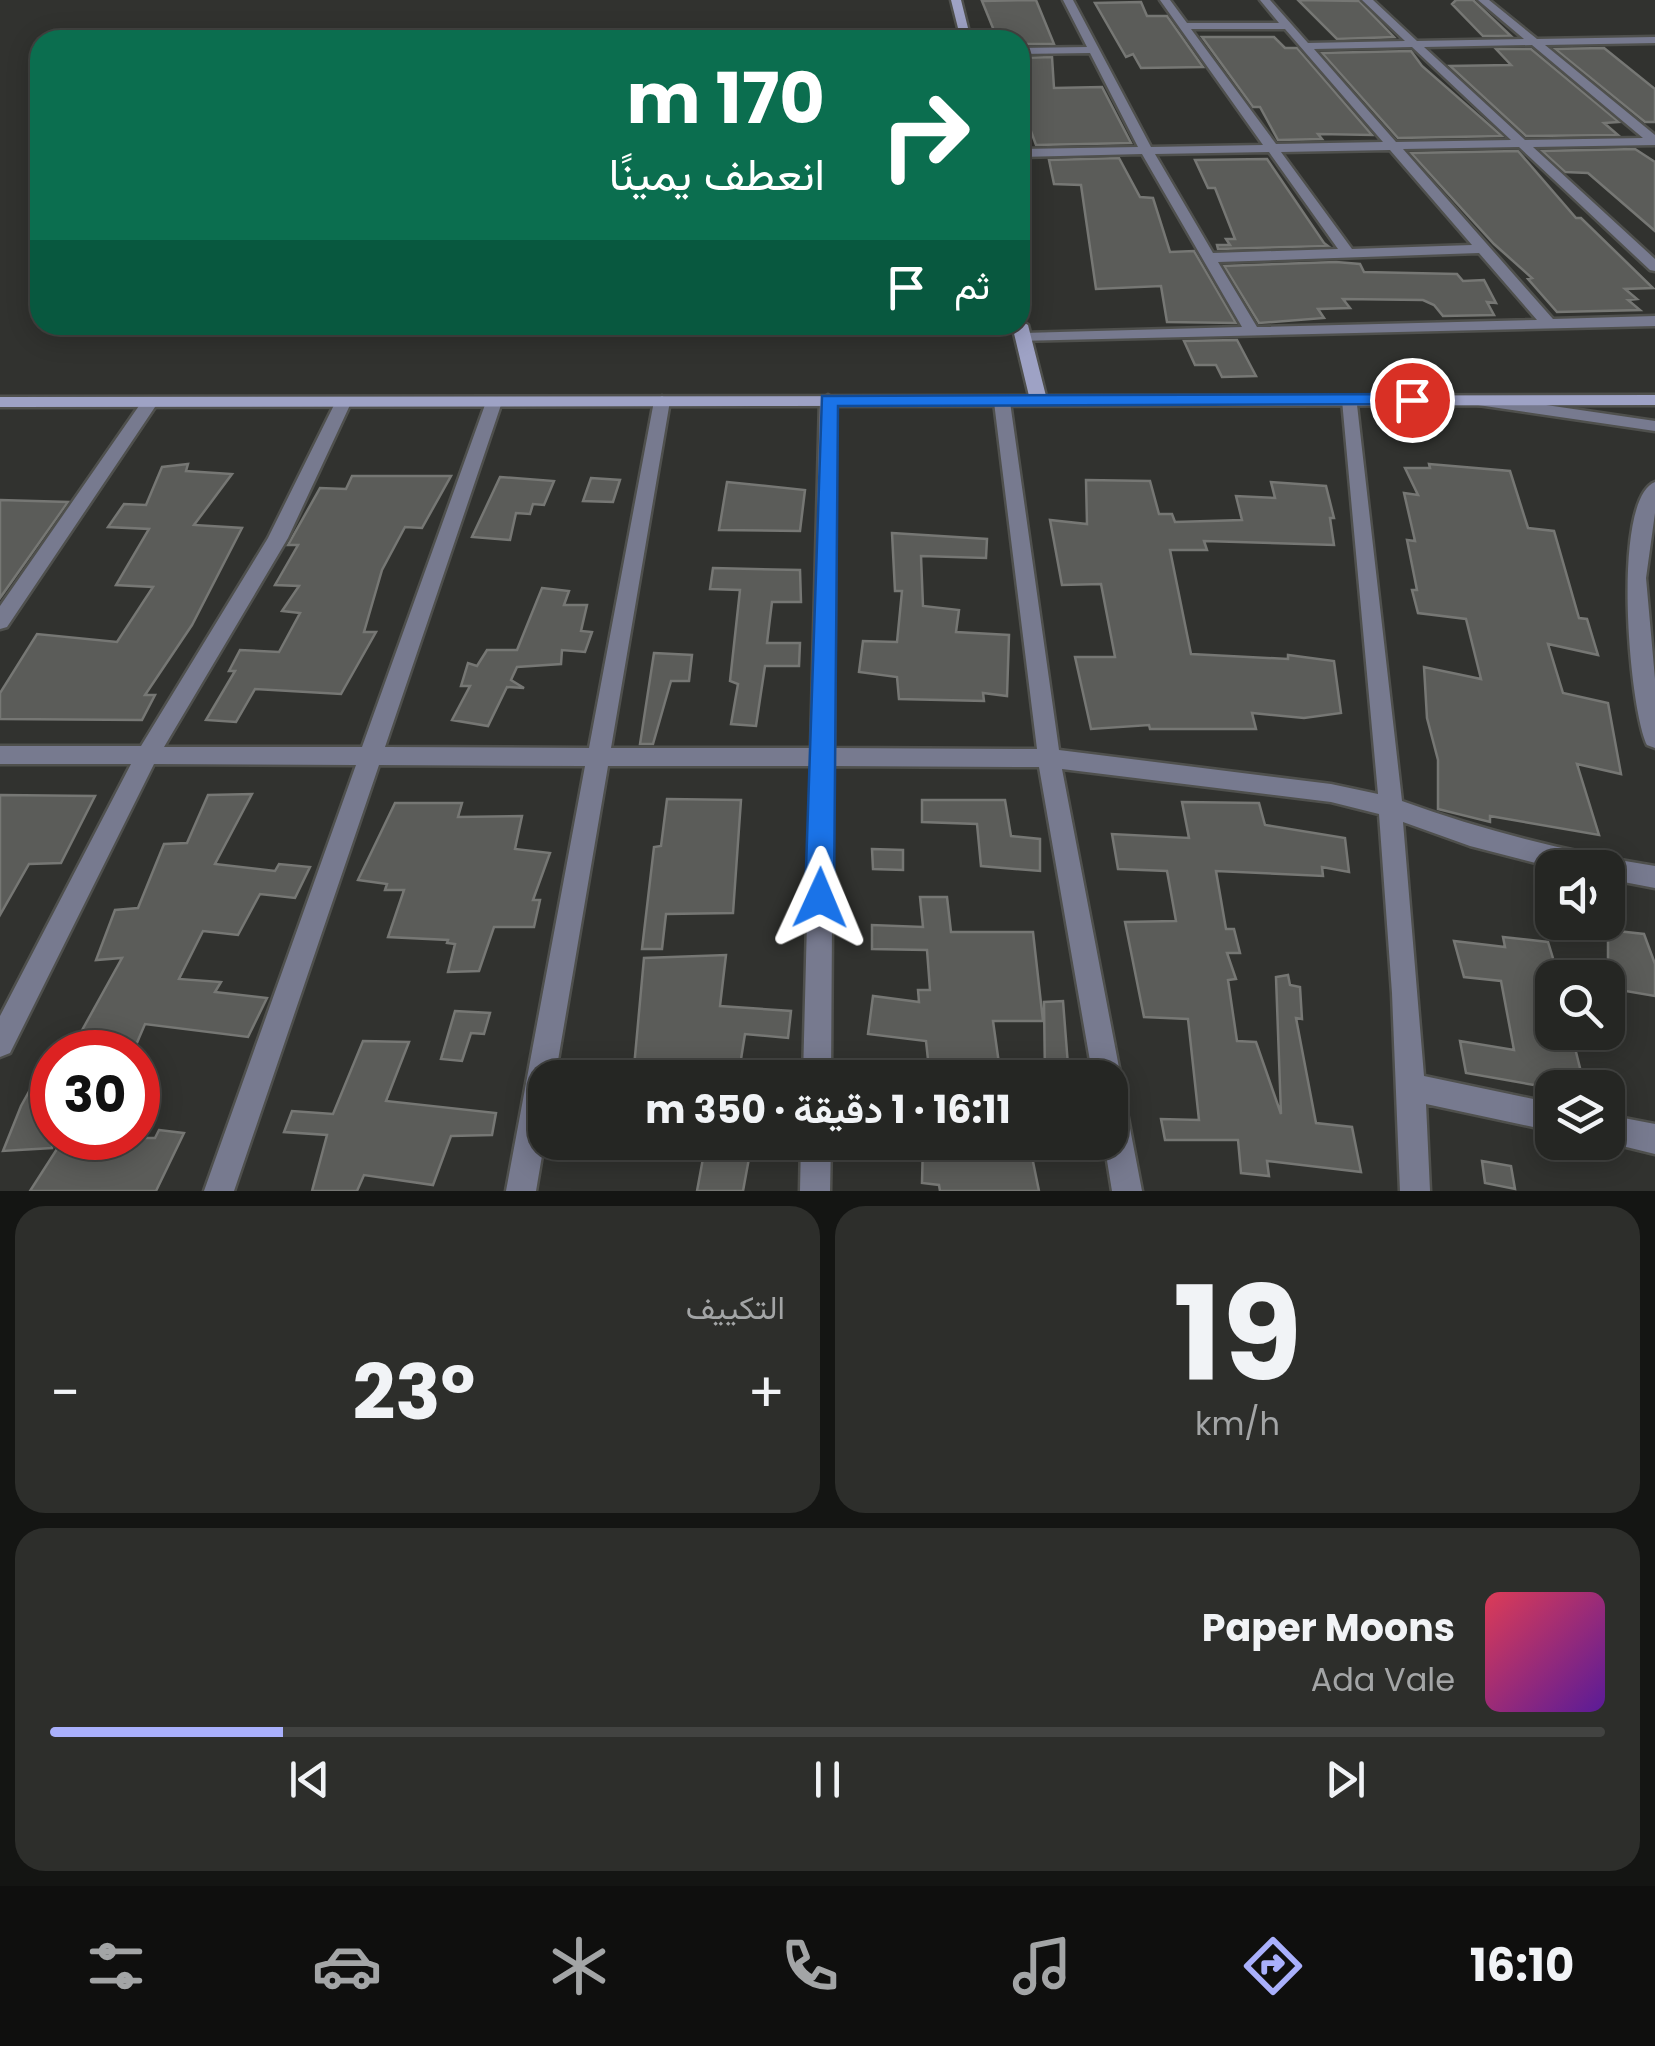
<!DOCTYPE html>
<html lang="ar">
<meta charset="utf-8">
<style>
body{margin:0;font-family:Poppins,Vazirmatn,sans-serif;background:#2d2e2b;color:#f1f3f6;direction:rtl;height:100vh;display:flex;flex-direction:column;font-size:38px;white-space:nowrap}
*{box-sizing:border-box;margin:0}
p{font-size:32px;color:#a3a5a6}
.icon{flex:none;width:55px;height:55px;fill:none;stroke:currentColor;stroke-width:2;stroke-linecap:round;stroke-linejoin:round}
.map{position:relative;height:1191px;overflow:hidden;direction:ltr}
.details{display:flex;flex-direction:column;gap:15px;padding:15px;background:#141513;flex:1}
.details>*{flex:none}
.banner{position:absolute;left:30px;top:30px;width:1000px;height:305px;border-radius:30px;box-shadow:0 5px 25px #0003,0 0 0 2px #424341;direction:rtl;background:#0b6e4f;color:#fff;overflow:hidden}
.controls{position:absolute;left:1535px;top:850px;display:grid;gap:20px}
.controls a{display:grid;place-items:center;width:90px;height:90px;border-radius:20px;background:#252623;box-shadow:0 5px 25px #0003,0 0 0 2px #424341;font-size:50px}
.speed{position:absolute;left:30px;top:1030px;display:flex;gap:20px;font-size:50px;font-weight:700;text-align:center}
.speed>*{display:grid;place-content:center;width:130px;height:130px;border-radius:50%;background:#252623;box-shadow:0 5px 25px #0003,0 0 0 2px #424341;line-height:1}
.speed .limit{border:15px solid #d22;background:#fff;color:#111}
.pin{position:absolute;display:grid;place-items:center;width:85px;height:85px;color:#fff;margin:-42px;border:5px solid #fff;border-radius:50%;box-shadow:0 2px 10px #0007}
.me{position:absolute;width:110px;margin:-55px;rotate:1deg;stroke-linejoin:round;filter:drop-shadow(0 0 8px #0008)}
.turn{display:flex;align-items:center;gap:35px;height:210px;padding:0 40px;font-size:45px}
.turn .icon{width:130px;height:130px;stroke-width:2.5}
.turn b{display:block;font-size:70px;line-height:85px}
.then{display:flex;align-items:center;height:95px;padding:0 40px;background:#0003;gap:20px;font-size:38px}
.big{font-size:75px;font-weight:700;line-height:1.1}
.details .card{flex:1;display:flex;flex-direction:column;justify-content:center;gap:15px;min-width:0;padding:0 35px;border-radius:30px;background:#2d2e2b}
.details .dial{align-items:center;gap:0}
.dial b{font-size:130px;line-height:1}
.song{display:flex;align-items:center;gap:30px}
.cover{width:120px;height:120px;border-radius:15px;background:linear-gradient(135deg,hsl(350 70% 55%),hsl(270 70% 35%))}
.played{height:10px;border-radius:5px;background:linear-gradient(90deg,#a9b0fc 15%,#424341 15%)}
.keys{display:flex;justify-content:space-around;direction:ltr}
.heat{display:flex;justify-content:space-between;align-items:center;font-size:55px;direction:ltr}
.details .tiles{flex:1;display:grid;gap:15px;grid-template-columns:1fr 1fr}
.card:last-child{grid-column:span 2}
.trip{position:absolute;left:528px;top:1060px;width:600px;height:100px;border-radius:30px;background:#252623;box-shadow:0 5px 25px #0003,0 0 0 2px #424341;font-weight:700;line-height:100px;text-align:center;direction:rtl}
.menu{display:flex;height:160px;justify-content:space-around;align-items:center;background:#0f0f0e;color:#a3a5a6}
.menu .icon{width:70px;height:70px}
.menu .active{color:#a9b0fc}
.menu b{font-size:45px;color:#f1f3f6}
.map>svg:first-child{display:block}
</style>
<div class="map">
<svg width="1655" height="1191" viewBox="0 0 1655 1191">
<rect width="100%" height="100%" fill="#31322f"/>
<!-- building -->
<path fill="#5b5c59" stroke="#767774" stroke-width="2.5" d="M1036,0L1054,44H1020V38H997L982,1Z
M1298,0L1359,1L1394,37L1337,39Z
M1456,0H1473L1511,36H1483L1452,4Z
M1141,2L1147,16H1167L1203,67L1141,68L1133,54L1126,57L1095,3Z
M1202,37H1274L1285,48H1297L1372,135L1318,134L1322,139L1278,140L1260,107H1253Z
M1604,48L1655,89V122H1645L1555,49Z
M1496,49H1531L1619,122L1604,123L1618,135L1526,136L1450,66L1511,65Z
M1411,51L1422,66L1502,136L1398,138L1322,53Z
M1052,57L1054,88L1102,87L1131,143L1036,145L1020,101V58Z
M1635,149L1655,162V231L1588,173L1565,172L1542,151Z
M1518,151L1576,218H1581L1653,288L1625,289L1637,299L1628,300L1640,310L1557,312L1528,279L1532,278L1494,244L1411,153Z
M1119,158L1140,197L1153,198L1170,252L1194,251L1236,323L1167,322L1161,286L1096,289L1081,185L1054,184L1049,160Z
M1267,159L1324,243L1328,246L1218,249L1217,245H1230L1226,239H1235L1215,188H1208L1195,160Z
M1336,262L1360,264L1364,272L1457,274L1463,281L1484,280L1496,303L1487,302L1494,315L1443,316L1434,305L1423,300L1343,299L1350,308L1318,309L1324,318L1259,323L1224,266Z
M1237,340L1256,376L1222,377L1216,365H1195L1184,341Z
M188,464L186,471L232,474L194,525L242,528L192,625L145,695H155L142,720L0,719V693L37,634L117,642L153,587L116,585L149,529L108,527L124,504L146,505L162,467Z
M1429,464L1510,471L1528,528L1554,531L1579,618L1587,619L1598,655L1548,644L1563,693L1608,703L1621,774L1577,764L1599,835L1490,816V822L1438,809V760L1427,718L1424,667L1481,679L1466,619L1418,613L1412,590H1417L1407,540L1415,541L1404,493L1418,495L1405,468H1430Z
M352,476H451L422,528L405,527L382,570L364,632H376L341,694L255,689L236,722L206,720L235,671H229L240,650L279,652L300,613L282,611L299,586L275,585L298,545H288L320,488L346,489Z
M500,477L554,481L544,505L533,504L530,514L516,513L510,540L472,537Z
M591,478L620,480L613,502L583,501Z
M1086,480L1150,481L1159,514H1172L1175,522L1242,520L1236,496L1275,498L1271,482L1326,486L1334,518H1330L1334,545L1204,541L1207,550H1170L1191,654L1288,659V655L1334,661L1341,713L1304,718L1252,713L1256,729H1150L1149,725L1091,729L1075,657H1115L1101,584L1062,585L1050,520L1087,524Z
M727,482L805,490L800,531L719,530Z
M0,500L68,502L0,598Z
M892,533L987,539L986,558L921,556L923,606L959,610L956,632L1009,635L1007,696L983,693L984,701L899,699L897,677L859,672L863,641L897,642L902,591H895Z
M713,568L800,570L801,602H772L767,643H800L799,666H765L756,726L731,724L738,684L730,681L740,590L710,589Z
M542,588L569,591L564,605H587L581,631L592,632L585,652L562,650L561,664L517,667L511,680L524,688L507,687L488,726L452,720L470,686H461L468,663L477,666L487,650H517Z
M654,653L692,655L689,681H671L653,744H640Z
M252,794L215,864L275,871L279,864L310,867L295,898L260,894L238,935L203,931L179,979L221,982L215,992L267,998L248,1037L145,1024L133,1052H70L122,958L96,960L115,910L138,908L164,844L187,843L208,795Z
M0,795L95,796L61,863L29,864L0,915Z
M667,799L741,800L733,913L666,914L662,949H642L654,847L661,846Z
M922,800H1005L1011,836L1040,839V871L981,866L977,824L922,822Z
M1182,802L1259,803L1265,825L1345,838L1349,872L1322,867L1323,876L1216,871L1226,929H1234L1240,953H1227L1236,979L1228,980L1237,1041L1256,1042L1281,1114L1276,977L1288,975L1290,985L1300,987L1302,1019L1296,1018L1316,1123L1352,1127L1361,1172L1267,1161L1269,1176L1241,1173L1238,1140H1165L1161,1119L1199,1120L1188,1019L1144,1017L1125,922L1176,921L1167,871L1118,869L1112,834L1189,838Z
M395,803H462L458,817L522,816L515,849L550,853L533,900H540L534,927H494L479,971L448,972L455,944L447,943L448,940L388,937L404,890H385L387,884L358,880Z
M872,849L903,850V870L873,869Z
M920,897H947L951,932H1033L1043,1021H993L1001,1078H930L926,1041L868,1034L873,996L919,1002L918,990H930L927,950L872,949V925L923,927Z
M1608,930L1644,934L1655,964V996L1608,988Z
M1503,937L1548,942L1559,978H1552V1032H1571L1585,1088H1551L1466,1073L1460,1041L1514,1050L1501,981L1464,977L1454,941L1505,947Z
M726,955L720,1006L791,1011L788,1038L745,1034L738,1078H633L644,958Z
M1063,1001L1069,1078H1045L1044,1002Z
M455,1011L490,1013L484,1034L471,1033L462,1061L441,1059Z
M363,1041L409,1042L386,1101L496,1113L492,1135L451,1136L433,1185L364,1175L357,1191H312L327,1135L284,1132L292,1111L333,1114Z
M52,1050V1148L3,1151L21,1106Z
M159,1130L184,1133L156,1191H30L64,1138H155Z
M706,1142H752L743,1191H697Z
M991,1142H1029L1039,1191H940L939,1185L922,1183L923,1143L992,1149Z
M1482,1161L1511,1166L1515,1189L1485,1183Z"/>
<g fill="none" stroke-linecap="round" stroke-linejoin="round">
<!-- street casing -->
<g stroke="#4f504d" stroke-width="5">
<path id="street" d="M1063,0H1073L1151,147L1263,145L1160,0H1170L1187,23H1279L1260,0H1270L1308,43L1405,41L1362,0H1373L1417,41L1524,39L1478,0H1489L1537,39L1655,37V43L1545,45L1655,135V145L1533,147L1655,259V271L1650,270L1519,147L1403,149L1553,319L1655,316V326L1017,341V335L1023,333L1242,327L1142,154L1020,157V149L1138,147L1090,53L1020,54V48L1087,47ZM1191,29H1285L1383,142L1276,144ZM1532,45L1643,138L1525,140L1424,47ZM1412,47L1511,140L1396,142L1314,49ZM1390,150L1472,245L1352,249L1281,152ZM1269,152L1338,249L1213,253L1155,154ZM1479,253L1537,320L1257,327L1218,262Z
M828,395L836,400L834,748L1037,749L994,402L1002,397L1010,402L1059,750L1331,784L1378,794L1342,400L1344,396H1356L1402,801C1485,831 1569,852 1655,866V888L1608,879V868H1555L1470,846L1403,822L1424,1076L1552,1103V1131L1426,1104L1430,1191H1400L1392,993L1379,814L1331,802L1062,769L1121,1078L1118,1086L1124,1097L1142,1191H1112L1104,1142H1110V1078H1093L1039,767L833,766L831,1078H803L811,766H608L555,1078H545V1138L536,1191H506L585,766L379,765L234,1191H204L356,765L154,764L10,1053L0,1057V1016L131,764H0V746H141L268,538L336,401H348L350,405L288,538L164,747H362L486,402L494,397L502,402L385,747L589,748L654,401L662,396L670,401L611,748H811L820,400Z
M1484,396L1655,421V431L1478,405L1476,401Z
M149,399L157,404L7,627L0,629V606L143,400Z
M1655,482V513L1646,578L1655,679V748L1647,745C1629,708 1611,499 1655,482Z
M1608,1115L1655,1124V1154L1606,1142Z
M801,1142H831L830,1191H800Z"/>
</g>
<!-- secondary casing -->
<g stroke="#4f504d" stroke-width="5">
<path id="secondary" d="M951,0H961L971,40H961Z
M1020,320L1028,325L1046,396L1655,395V405L0,407V397L1029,396L1012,325H1020Z"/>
</g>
<!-- street -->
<use href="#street" fill="#777a8f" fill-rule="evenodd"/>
<!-- secondary -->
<use href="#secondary" fill="#9ea2c5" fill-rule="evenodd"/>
</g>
<!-- route -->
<path fill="#1a73e8" stroke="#114b97" stroke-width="2.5" d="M1412,394L1422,400L1419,404L838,406L834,898L830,907L820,911L809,907L805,898L822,396Z"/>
</svg>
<div class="controls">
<a><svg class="icon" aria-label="sound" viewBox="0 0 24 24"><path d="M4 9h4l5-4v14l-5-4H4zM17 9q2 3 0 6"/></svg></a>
<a><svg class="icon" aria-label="search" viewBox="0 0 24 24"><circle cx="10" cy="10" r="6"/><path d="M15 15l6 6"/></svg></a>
<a><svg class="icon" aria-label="layers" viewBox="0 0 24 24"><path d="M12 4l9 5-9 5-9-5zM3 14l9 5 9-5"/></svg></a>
</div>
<div class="speed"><div class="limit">30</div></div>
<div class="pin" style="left:1412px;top:400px;background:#d93025"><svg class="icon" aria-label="arrive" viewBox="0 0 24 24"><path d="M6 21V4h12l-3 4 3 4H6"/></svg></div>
<svg class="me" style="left:820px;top:898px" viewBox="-20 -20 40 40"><path d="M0-17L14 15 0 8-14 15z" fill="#1a73e8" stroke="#fff" stroke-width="4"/></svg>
<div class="trip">16:11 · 1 دقيقة · 350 m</div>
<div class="banner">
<div class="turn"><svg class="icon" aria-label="right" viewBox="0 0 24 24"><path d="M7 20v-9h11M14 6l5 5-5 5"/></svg><div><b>170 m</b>انعطف يمينًا</div></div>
<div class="then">ثم<svg class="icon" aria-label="arrive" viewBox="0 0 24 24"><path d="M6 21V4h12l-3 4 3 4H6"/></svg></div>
</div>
</div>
<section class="details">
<div class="tiles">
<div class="card dial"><b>19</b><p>km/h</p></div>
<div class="card"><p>التكييف</p>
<div class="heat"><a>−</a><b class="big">23°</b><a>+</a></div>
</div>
<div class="card">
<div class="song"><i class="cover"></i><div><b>Paper Moons</b><p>Ada Vale</p></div></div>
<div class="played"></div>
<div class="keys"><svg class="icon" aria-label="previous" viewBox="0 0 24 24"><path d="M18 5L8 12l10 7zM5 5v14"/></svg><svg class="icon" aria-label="pause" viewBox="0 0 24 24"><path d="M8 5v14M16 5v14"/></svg><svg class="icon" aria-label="next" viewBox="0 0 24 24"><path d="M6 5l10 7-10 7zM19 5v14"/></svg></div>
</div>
</div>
</section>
<nav class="menu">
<b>16:10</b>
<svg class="icon active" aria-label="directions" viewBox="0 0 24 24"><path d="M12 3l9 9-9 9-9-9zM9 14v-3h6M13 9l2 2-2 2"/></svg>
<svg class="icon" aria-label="music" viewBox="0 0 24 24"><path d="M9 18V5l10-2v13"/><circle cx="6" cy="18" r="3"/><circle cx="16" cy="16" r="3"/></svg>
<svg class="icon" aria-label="phone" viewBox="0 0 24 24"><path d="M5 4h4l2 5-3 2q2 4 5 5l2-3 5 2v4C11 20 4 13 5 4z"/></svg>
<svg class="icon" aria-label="climate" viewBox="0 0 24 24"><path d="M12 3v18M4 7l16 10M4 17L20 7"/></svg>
<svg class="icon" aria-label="car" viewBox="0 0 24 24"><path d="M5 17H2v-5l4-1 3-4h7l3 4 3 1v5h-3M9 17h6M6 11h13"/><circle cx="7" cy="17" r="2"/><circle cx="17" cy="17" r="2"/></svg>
<svg class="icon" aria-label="filters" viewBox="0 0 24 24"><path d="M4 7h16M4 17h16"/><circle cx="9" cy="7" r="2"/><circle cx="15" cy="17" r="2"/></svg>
</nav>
